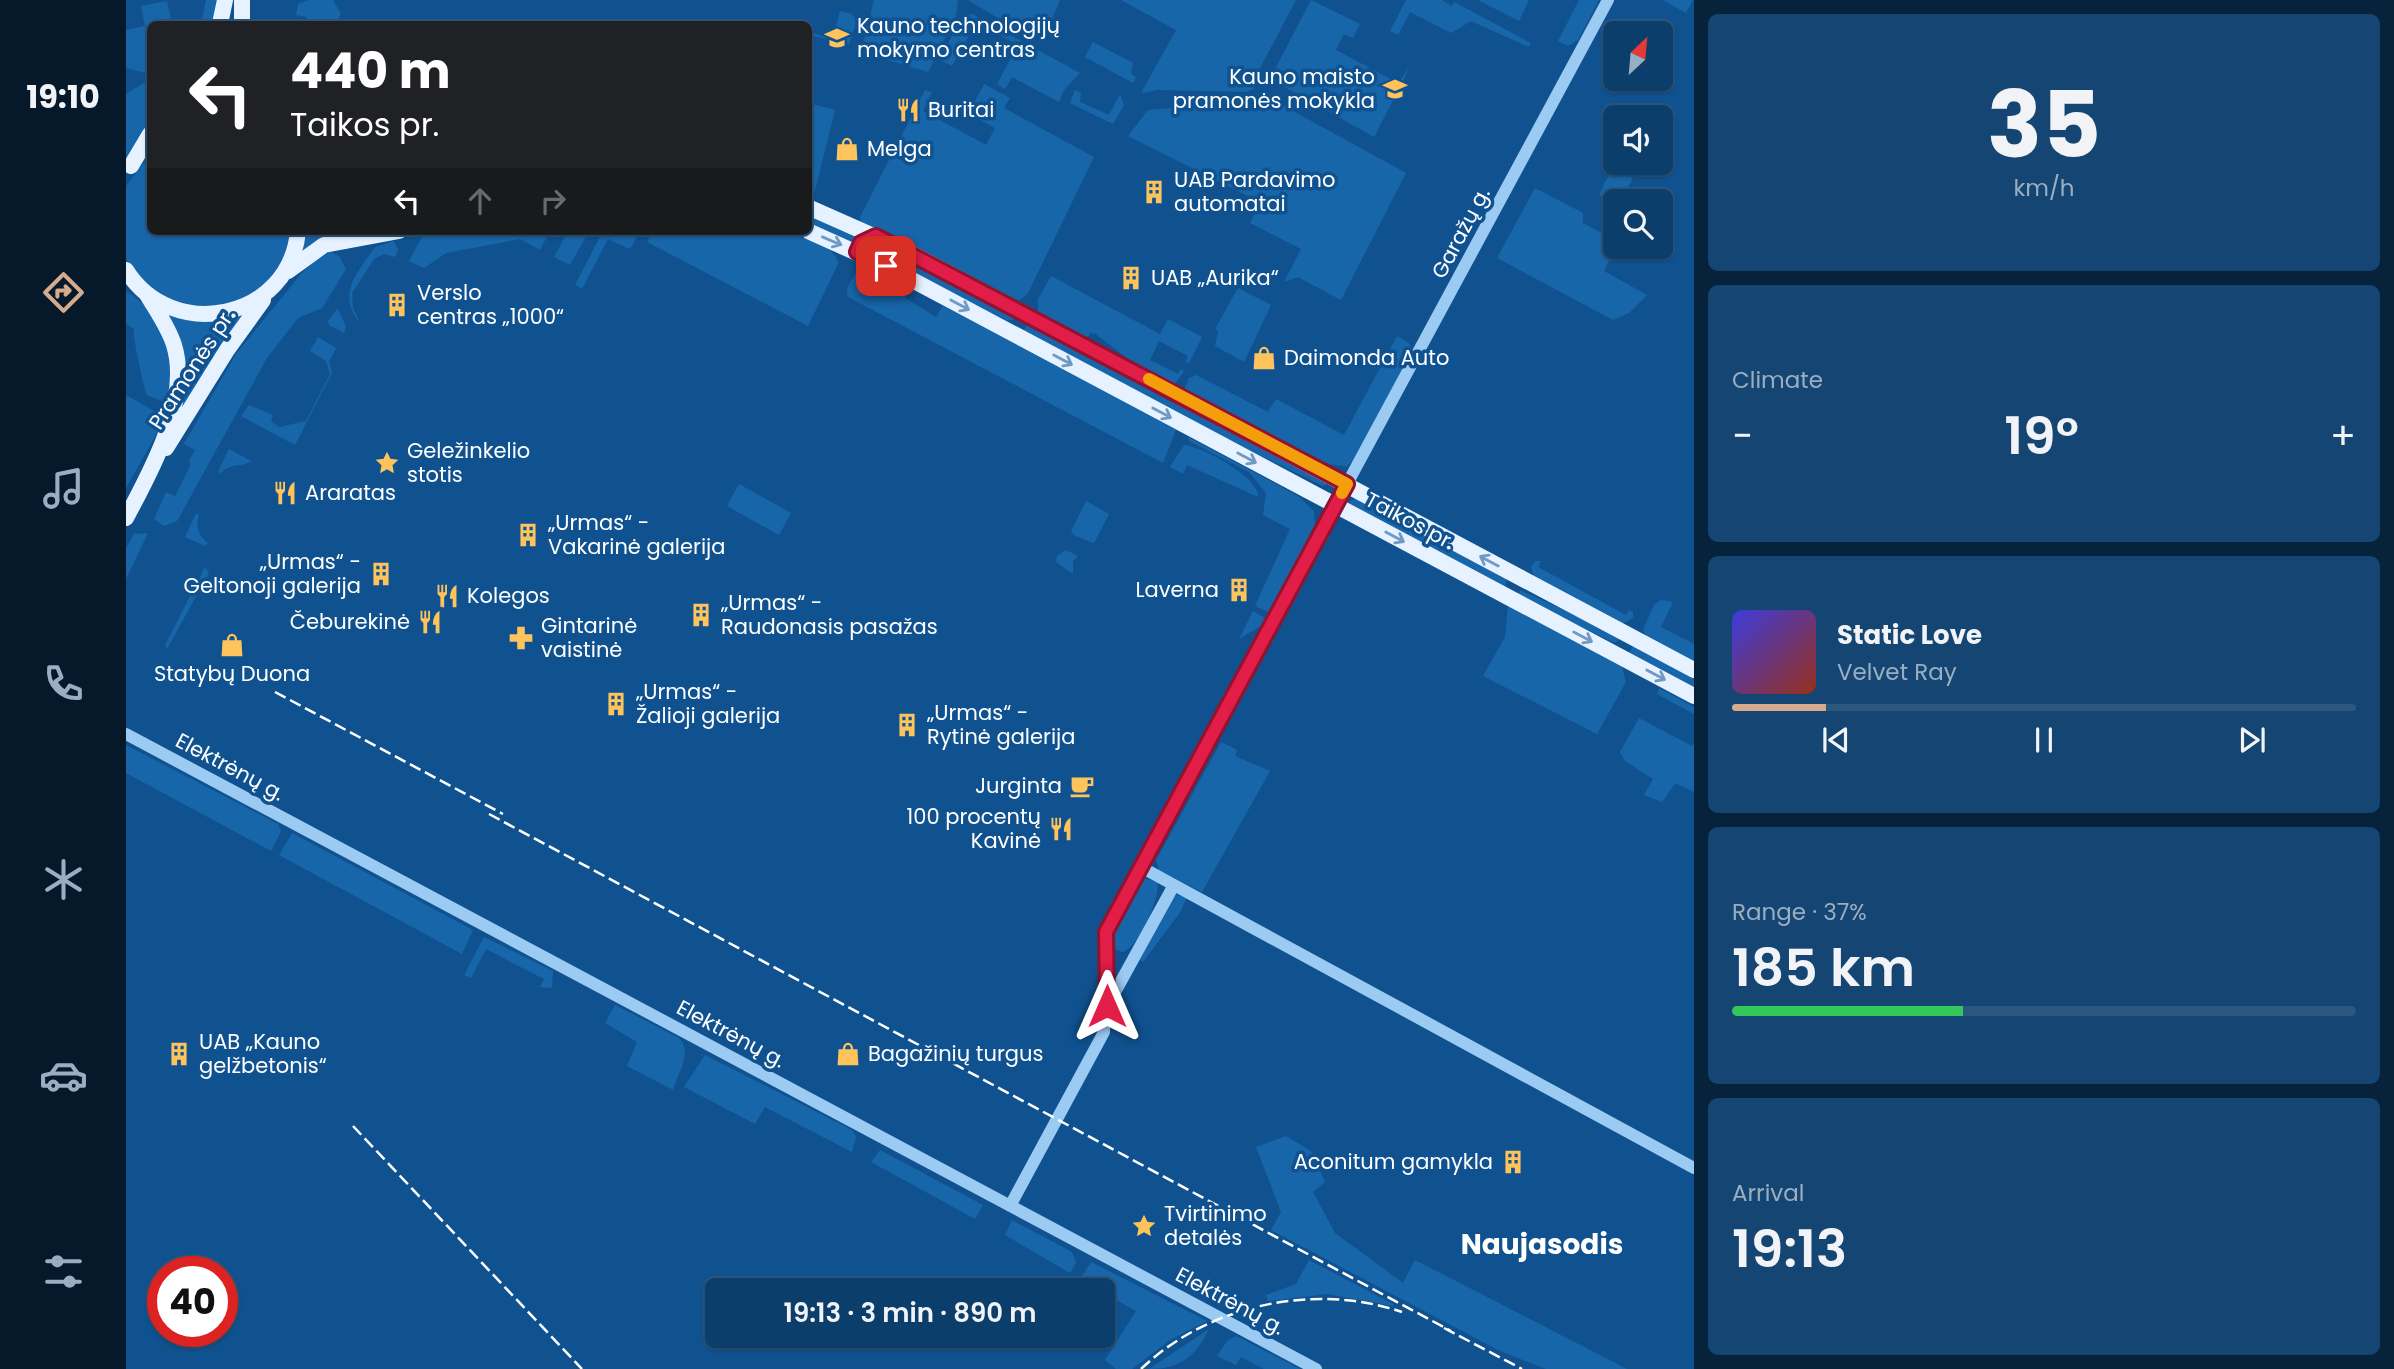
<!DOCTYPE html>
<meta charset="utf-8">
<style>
body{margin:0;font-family:Poppins,sans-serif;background:#154572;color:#f1f3f6;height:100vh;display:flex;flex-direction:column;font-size:26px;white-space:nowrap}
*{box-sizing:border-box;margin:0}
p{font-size:23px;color:#9aaec2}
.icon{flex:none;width:38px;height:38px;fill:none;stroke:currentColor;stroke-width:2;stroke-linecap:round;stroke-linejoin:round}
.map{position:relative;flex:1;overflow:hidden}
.details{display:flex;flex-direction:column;gap:14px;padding:14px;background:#07223b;width:700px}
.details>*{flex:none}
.banner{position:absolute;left:21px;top:21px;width:665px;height:214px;border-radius:10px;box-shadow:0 2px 5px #0004,0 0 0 2px #2c577f;background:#202124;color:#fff;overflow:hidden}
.needle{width:46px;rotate:26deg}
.buttons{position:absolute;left:1477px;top:21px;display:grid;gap:14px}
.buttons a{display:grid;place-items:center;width:70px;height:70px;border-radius:10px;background:#0c3e6c;box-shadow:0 2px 5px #0004,0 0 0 2px #2c577f;font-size:35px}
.speed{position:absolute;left:21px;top:1256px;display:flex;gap:14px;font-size:35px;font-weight:700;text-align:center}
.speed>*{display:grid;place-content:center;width:91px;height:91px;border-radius:50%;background:#0c3e6c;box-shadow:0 2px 5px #0004,0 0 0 2px #2c577f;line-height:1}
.speed .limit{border:10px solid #d22;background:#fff;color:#111}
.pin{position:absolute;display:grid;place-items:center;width:60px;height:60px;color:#fff;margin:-30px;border-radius:14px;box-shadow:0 4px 10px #0006}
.me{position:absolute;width:77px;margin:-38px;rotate:0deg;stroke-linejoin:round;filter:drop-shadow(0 0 5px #0008)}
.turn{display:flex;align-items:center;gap:24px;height:147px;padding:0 28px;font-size:32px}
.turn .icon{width:91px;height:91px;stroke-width:2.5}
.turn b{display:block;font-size:49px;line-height:60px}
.lanes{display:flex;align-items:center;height:66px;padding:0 28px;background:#0003;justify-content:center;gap:35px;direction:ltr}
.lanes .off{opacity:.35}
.big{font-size:52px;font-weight:600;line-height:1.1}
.details .widget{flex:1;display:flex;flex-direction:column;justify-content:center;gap:10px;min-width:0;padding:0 24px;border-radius:10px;background:#154572}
.details .dial{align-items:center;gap:0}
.dial b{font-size:91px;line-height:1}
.song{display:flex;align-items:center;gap:21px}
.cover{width:84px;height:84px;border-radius:10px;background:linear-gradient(135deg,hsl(240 70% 55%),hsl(10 70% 35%))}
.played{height:7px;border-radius:4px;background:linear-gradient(90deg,#d6ab8b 15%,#2c577f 15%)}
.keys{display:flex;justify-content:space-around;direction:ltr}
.heat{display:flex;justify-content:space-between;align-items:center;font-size:38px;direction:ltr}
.charge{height:10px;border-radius:5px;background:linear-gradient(90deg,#34c759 37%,#2c577f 0)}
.trip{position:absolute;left:579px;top:1278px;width:410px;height:70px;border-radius:10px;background:#0c3e6c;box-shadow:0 2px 5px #0004,0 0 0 2px #2c577f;font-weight:600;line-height:70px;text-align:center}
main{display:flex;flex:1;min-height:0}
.tab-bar{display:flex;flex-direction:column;width:126px;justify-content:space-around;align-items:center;background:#05192b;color:#9aaec2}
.tab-bar .icon{width:49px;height:49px}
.tab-bar .selected{color:#d6ab8b}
.tab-bar b{font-size:32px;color:#f1f3f6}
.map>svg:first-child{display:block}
</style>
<main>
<nav class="tab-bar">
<b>19:10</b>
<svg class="icon selected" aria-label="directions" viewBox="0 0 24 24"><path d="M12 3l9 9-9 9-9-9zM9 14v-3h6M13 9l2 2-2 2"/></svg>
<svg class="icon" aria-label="music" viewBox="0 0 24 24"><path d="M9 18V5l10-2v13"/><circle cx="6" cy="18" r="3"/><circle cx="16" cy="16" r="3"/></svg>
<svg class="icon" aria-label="phone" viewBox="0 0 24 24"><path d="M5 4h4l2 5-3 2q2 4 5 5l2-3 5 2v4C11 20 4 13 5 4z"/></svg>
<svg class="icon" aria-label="climate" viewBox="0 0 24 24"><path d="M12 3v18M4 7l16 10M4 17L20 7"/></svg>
<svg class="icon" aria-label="car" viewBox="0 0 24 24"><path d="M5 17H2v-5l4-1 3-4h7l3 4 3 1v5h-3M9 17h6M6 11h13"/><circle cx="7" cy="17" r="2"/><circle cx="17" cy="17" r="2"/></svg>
<svg class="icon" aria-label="filters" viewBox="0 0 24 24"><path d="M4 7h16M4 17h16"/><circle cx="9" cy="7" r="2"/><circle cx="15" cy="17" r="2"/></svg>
</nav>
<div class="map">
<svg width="1568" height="1369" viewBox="0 0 1568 1369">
<rect width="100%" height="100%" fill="#105290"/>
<!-- green -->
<path fill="#1866aa" d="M80,0H92L87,24H75Z
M183,0H207L215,14C209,28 193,25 180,24L181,17L170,15L172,4Z
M748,0H832L830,16L802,72L735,52Z
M842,0H934L924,24L916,26L907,39Z
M995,0H1170L1133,70L1136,72L1128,89L1119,92L1032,90L1015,93L1050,30Z
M1185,0L1234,24L1227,38L1218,34L1210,50L1272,83L1284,67L1248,137L1146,80L1148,71Z
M1280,0H1316L1326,6L1328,2L1405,43L1403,47L1345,21L1325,33L1284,12L1272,35L1264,31Z
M1352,0H1403L1393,21Z
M1453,0H1473L1452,40L1442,46L1432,41Z
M1537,0H1567L1560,13Z
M41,1L46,24H24V69L20,73L0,68V30L19,26L15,6Z
M714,11L726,14L731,21L723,44L683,35V32L707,38Z
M840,14H846L954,73L938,90L933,102L886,77L879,89L871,84L892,45L850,23L826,66L814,60L834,19Z
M967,42L1007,63L1005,74L1010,77L1007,83L959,57Z
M24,79V122L0,160V94Z
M858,84L884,98L878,108L968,157L902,293L894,300L886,301L735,223L734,217L799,90L806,92L797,111L860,145L869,128L842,114Z
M949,90L955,93L954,102L983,115L994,94L998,105L987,124L944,103Z
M1147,100L1280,173L1215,300L1172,277L1158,282L1175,249L1124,223L1134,202L1002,136L1022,110L1060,107L1063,101Z
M682,103L709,110L687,198L683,201Z
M1520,103L1539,112L1535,122V117H1512Z
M24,155V231H166C150,318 38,337 0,259V186Z
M1486,168L1507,178L1495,201L1489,204L1473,195Z
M1409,188L1457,213V223L1489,240L1490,247L1478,271L1521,295L1503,313L1487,320L1371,258Z
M682,213L730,236L727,243L683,227Z
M176,231H228L195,240L171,256Z
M319,231H424L414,250L394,239L320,253L298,268L283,261L297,235Z
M442,231H463L444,265L428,257Z
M477,231H514L504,249L482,239L456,289L449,285Z
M526,231C559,231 707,221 712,264L682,326L521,242Z
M268,241L272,250L269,257L258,254L248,259L226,293L227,308L234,323C210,293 231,274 249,247Z
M746,243L837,287L888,316V319L882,321L741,251V246Z
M204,252L213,256L220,269L196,308L172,318L141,358L51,521L38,526L28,519L40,492L49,496L64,466L63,461L69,450L58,444L110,354L175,274L187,262Z
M744,267L784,289L779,298L810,317L817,306L1002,400V404L1050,430L1037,463L722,297C718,287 728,276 735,268Z
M925,276L1034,334L1042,319L1076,337L1063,363L1059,362L1062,356L1033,341L1024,360L1052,374L1055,369L1058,371L1048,385L1016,370L970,334L964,333L962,337L944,332L912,313V299Z
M1112,288L1145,305L1118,362L1089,346L1092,331L1089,329Z
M0,291C35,311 53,360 43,398L35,401L21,395C18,388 6,335 8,329L0,324Z
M212,308L220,327L218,333L203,325L202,321Z
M38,311L116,314L55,416Z
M903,322L1200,480L1201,484L1197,486L1046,412L896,333Z
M1271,336L1283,343L1286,351L1229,459L1221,466C1190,469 1094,411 1062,395L1059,388L1063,378L1070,375L1142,412L1150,399L1218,435Z
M192,337L210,348L203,362L206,373L169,445L115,416L123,405L147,415L145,421L153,427L180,421L204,374L200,361L184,351Z
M0,395L28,411L36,424L0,488Z
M1062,437L1172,496L1188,511L1189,525L1144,613L1129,606L1164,529L1137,515L1140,493L1123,472L1063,441Z
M1058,445C1075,446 1135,478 1132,497L1061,465L1057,474L1044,467Z
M103,449L125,461C116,468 105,462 95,473L92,472Z
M613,484L665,513L653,535L601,506Z
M1231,499L1380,577V585L1377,586L1223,505L1225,500Z
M960,501L983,514L968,543L949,536L945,531Z
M70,513L73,515C69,526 73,537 82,543L79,546L59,537Z
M22,533L0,579V548L8,534Z
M940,550L952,556L947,561V574L930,562L931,556Z
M1410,561H1415L1412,567L1500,615L1503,610L1507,612V618L1496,624L1408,578L1405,566Z
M79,567L83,573L41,649L39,645Z
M1394,590L1492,635L1493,640L1489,643L1402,601L1392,595Z
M1535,600L1547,602L1535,627L1568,644V664L1520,637L1517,630L1528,605Z
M1382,605L1496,667L1500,682L1471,734L1357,676L1379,637Z
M1127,611L1139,618L1140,623L1113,639Z
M1507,646L1568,676V690L1502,655Z
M1533,688L1568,707V714L1531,694Z
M1513,718L1566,746L1568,743V792L1549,783L1536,802L1518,795L1527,779L1499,761L1494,752Z
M1095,742L1111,750L1109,756L1144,771L1076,892L1033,870L1030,860Z
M0,745L152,824L155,831L145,851L0,773Z
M166,833L347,930L336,954L153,855Z
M1018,878L1031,882C1036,895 1011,950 996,952L989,949L985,937Z
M1050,895L1061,897L1055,911L1017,962L1014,960L1043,902Z
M358,937L427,971L426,988L414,987L418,979L360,949L345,978L338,975Z
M489,1005L553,1038C567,1053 552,1072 547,1090L501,1066L511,1042L479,1023Z
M579,1055L726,1130L730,1137L726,1152L639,1107L629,1124L558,1087Z
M1160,1136L1185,1151L1199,1182L1187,1192L1209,1233L1277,1283L1289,1260L1501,1369H1420L1374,1351L1145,1230L1155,1212L1130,1147Z
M754,1150L857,1205L849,1219L745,1162Z
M886,1220L946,1252L950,1263L944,1273L879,1235Z
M1183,1260L1267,1304L1268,1306L1201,1294L1142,1301L1140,1295L1170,1284Z
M965,1262L1081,1321L1044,1340L1006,1369H990L979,1360L1010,1311L954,1279Z
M1083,1329C1070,1357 1053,1369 1023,1369Z
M1110,1336L1174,1369H1138L1115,1357L1110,1365L1091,1356L1101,1341Z"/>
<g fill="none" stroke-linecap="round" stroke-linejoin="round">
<!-- minor -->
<path stroke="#9bcaf3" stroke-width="12" d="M1221,484L1482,0
M0,734L1190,1369
M1015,867L1568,1168
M983,1003L1048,885
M884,1206L978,1032L980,932L1209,504"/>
<!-- major -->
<path stroke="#e6f2ff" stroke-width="16" d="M94,24L99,0
M116,24V0
M5,166L24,134
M682,207L777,249L1568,670
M682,231L760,266L1568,696
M0,270C46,344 164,320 172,231
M162,271L198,245L273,231
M40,448L101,350L137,300
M0,518C25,471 65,400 48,345C42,326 30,310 20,293"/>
<!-- rail -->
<path stroke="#fff" stroke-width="2.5" stroke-dasharray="12 5" stroke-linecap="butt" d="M149,692L377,814
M363,814L1325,1331
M227,1126L456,1369
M1318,1328L1396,1369
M1015,1369C1082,1305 1188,1282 1276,1312"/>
</g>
<!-- one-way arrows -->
<defs><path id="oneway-shaft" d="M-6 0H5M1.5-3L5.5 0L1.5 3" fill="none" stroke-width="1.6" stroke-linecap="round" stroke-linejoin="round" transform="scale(1.75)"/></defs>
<g stroke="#709ac2">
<use href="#oneway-shaft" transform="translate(706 241) rotate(23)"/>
<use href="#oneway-shaft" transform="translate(834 305) rotate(28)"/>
<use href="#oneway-shaft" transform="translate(937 360) rotate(28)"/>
<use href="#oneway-shaft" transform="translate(1036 413) rotate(28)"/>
<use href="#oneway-shaft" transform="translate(1121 458) rotate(28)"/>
<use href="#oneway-shaft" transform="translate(1269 537) rotate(28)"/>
<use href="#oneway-shaft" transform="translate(1363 561) rotate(-152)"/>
<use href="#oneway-shaft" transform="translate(1457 637) rotate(28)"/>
<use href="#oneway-shaft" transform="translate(1530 675) rotate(28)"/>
</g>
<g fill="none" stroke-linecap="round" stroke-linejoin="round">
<!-- route casing -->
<g stroke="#92132f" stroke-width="18">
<path id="route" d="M760,266L731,252L735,243L750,236L1221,484L980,932L981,1006"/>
</g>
<!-- route -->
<use href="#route" stroke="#e11d48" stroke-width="12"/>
<!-- slow -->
<path stroke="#f59e0b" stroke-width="12" d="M1023,379L1221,484L1216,493"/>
</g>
<!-- icons -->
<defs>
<g id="university-bare" transform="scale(1.89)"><path d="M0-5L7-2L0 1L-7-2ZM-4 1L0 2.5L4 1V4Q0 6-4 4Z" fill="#ffc35c" stroke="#105290" stroke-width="2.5" paint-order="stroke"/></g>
<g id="restaurant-bare" transform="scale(1.89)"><path d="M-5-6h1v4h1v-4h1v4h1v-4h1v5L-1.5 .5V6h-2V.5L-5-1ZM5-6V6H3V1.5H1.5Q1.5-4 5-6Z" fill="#ffc35c" stroke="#105290" stroke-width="2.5" paint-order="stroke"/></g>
<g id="shop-bare" transform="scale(1.89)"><path d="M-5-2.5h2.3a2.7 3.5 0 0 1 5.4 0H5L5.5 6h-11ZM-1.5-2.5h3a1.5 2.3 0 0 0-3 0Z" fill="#ffc35c" stroke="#105290" stroke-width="2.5" paint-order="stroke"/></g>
<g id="building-bare" transform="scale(1.89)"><path d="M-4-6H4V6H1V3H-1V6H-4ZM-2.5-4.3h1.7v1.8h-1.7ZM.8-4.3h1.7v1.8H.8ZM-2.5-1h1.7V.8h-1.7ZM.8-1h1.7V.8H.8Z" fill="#ffc35c" stroke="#105290" stroke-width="2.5" paint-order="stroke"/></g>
<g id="sight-bare" transform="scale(1.89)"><path d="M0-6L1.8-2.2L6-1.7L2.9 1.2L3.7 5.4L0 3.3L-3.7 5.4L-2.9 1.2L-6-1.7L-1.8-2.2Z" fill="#ffc35c" stroke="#105290" stroke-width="2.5" paint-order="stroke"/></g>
<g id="pharmacy-bare" transform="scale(1.89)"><path d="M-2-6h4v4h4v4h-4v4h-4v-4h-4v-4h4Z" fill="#ffc35c" stroke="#105290" stroke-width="2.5" paint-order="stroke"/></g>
<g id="cafe-bare" transform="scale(1.89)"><path d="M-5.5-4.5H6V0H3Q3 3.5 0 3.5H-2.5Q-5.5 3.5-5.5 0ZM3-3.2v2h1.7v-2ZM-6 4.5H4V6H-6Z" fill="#ffc35c" stroke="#105290" stroke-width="2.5" paint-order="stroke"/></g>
</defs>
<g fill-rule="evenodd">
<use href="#university-bare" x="711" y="38"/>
<use href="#university-bare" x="1269" y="89"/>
<use href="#restaurant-bare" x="782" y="110"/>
<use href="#shop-bare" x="721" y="149"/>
<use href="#building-bare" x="1028" y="192"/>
<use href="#building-bare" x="1005" y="278"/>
<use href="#building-bare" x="271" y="305"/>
<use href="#shop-bare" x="1138" y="358"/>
<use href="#sight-bare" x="261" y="463"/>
<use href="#restaurant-bare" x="159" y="493"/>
<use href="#building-bare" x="402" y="535"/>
<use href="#building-bare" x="255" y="574"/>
<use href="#building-bare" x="1113" y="590"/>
<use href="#restaurant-bare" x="321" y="596"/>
<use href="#building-bare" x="575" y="615"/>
<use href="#restaurant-bare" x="304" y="622"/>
<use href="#pharmacy-bare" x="395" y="638"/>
<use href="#shop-bare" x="106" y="645"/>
<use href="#building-bare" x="490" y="704"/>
<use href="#building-bare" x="781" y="725"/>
<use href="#cafe-bare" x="956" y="786"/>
<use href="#restaurant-bare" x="935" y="829"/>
<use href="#building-bare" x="53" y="1054"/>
<use href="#shop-bare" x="722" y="1054"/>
<use href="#building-bare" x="1387" y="1162"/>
<use href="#sight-bare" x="1018" y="1226"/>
</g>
<g text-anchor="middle" stroke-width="7" stroke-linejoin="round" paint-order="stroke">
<!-- poi labels -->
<g font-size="21" fill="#fff" stroke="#105290" text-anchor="start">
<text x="731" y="33">Kauno technologijų<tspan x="731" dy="24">mokymo centras</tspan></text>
<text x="1249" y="84" text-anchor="end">Kauno maisto<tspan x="1249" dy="24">pramonės mokykla</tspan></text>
<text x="802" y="117">Buritai</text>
<text x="741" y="156">Melga</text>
<text x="1048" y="187">UAB Pardavimo<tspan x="1048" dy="24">automatai</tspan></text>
<text x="1025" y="285">UAB „Aurika“</text>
<text x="291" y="300">Verslo<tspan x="291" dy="24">centras „1000“</tspan></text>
<text x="1158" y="365">Daimonda Auto</text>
<text x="281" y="458">Geležinkelio<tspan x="281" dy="24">stotis</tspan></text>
<text x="179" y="500">Araratas</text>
<text x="422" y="530">„Urmas“ -<tspan x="422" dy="24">Vakarinė galerija</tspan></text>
<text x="235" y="569" text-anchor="end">„Urmas“ -<tspan x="235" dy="24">Geltonoji galerija</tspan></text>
<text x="1093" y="597" text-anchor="end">Laverna</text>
<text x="341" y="603">Kolegos</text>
<text x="595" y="610">„Urmas“ -<tspan x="595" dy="24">Raudonasis pasažas</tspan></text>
<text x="284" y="629" text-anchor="end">Čeburekinė</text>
<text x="415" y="633">Gintarinė<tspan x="415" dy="24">vaistinė</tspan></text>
<text x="106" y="681" text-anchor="middle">Statybų Duona</text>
<text x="510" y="699">„Urmas“ -<tspan x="510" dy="24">Žalioji galerija</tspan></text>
<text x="801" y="720">„Urmas“ -<tspan x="801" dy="24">Rytinė galerija</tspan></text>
<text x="936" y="793" text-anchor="end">Jurginta</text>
<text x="915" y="824" text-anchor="end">100 procentų<tspan x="915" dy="24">Kavinė</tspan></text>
<text x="73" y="1049">UAB „Kauno<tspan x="73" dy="24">gelžbetonis“</tspan></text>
<text x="742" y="1061">Bagažinių turgus</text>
<text x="1367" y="1169" text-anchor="end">Aconitum gamykla</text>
<text x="1038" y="1221">Tvirtinimo<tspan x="1038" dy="24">detalės</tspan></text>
</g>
<!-- street labels -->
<g font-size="21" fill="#fff" stroke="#105290">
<text transform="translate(1335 233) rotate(-62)" y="7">Garažų g.</text>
<text transform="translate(66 369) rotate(-57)" y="7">Pramonės pr.</text>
<text transform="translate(1284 521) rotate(28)" y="7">Taikos pr.</text>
<text transform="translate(104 767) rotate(28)" y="7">Elektrėnų g.</text>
<text transform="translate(605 1034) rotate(28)" y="7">Elektrėnų g.</text>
<text transform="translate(1104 1301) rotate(28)" y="7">Elektrėnų g.</text>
</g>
<!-- district labels -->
<g font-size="28" font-weight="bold" fill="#fff" stroke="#105290">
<text x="1416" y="1254">Naujasodis</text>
</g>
</g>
</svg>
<div class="buttons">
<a><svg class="needle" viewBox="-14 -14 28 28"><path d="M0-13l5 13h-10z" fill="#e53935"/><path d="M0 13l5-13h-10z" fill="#9aaec2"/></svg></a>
<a><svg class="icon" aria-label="sound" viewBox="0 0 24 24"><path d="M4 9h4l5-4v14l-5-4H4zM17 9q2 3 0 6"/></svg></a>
<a><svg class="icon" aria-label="search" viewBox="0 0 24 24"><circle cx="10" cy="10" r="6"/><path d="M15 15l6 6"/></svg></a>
</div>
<div class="speed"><div class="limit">40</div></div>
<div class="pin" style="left:760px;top:266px;background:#d93025"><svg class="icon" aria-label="arrive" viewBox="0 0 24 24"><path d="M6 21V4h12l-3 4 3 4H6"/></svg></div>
<svg class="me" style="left:981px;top:1006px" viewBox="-20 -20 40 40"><path d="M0-17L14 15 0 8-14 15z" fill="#e11d48" stroke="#fff" stroke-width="4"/></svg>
<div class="trip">19:13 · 3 min · 890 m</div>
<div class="banner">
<div class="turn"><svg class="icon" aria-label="left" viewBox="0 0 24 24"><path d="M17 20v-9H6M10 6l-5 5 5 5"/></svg><div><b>440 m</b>Taikos pr.</div></div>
<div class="lanes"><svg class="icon" aria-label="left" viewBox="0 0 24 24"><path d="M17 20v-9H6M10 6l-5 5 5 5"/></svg><svg class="icon off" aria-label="ahead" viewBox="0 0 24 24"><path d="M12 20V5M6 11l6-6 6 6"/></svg><svg class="icon off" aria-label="right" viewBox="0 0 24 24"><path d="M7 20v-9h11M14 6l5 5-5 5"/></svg></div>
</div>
</div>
<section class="details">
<div class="widget dial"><b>35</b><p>km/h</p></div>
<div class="widget"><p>Climate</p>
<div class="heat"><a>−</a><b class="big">19°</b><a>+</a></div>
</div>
<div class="widget">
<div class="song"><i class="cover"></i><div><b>Static Love</b><p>Velvet Ray</p></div></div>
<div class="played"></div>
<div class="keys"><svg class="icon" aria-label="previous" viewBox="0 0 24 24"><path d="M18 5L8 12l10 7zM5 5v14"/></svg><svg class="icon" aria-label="pause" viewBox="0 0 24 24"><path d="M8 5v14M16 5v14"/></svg><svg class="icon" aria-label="next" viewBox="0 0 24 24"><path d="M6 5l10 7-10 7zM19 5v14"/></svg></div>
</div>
<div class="widget"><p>Range · 37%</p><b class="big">185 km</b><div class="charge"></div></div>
<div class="widget"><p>Arrival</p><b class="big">19:13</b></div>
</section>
</main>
